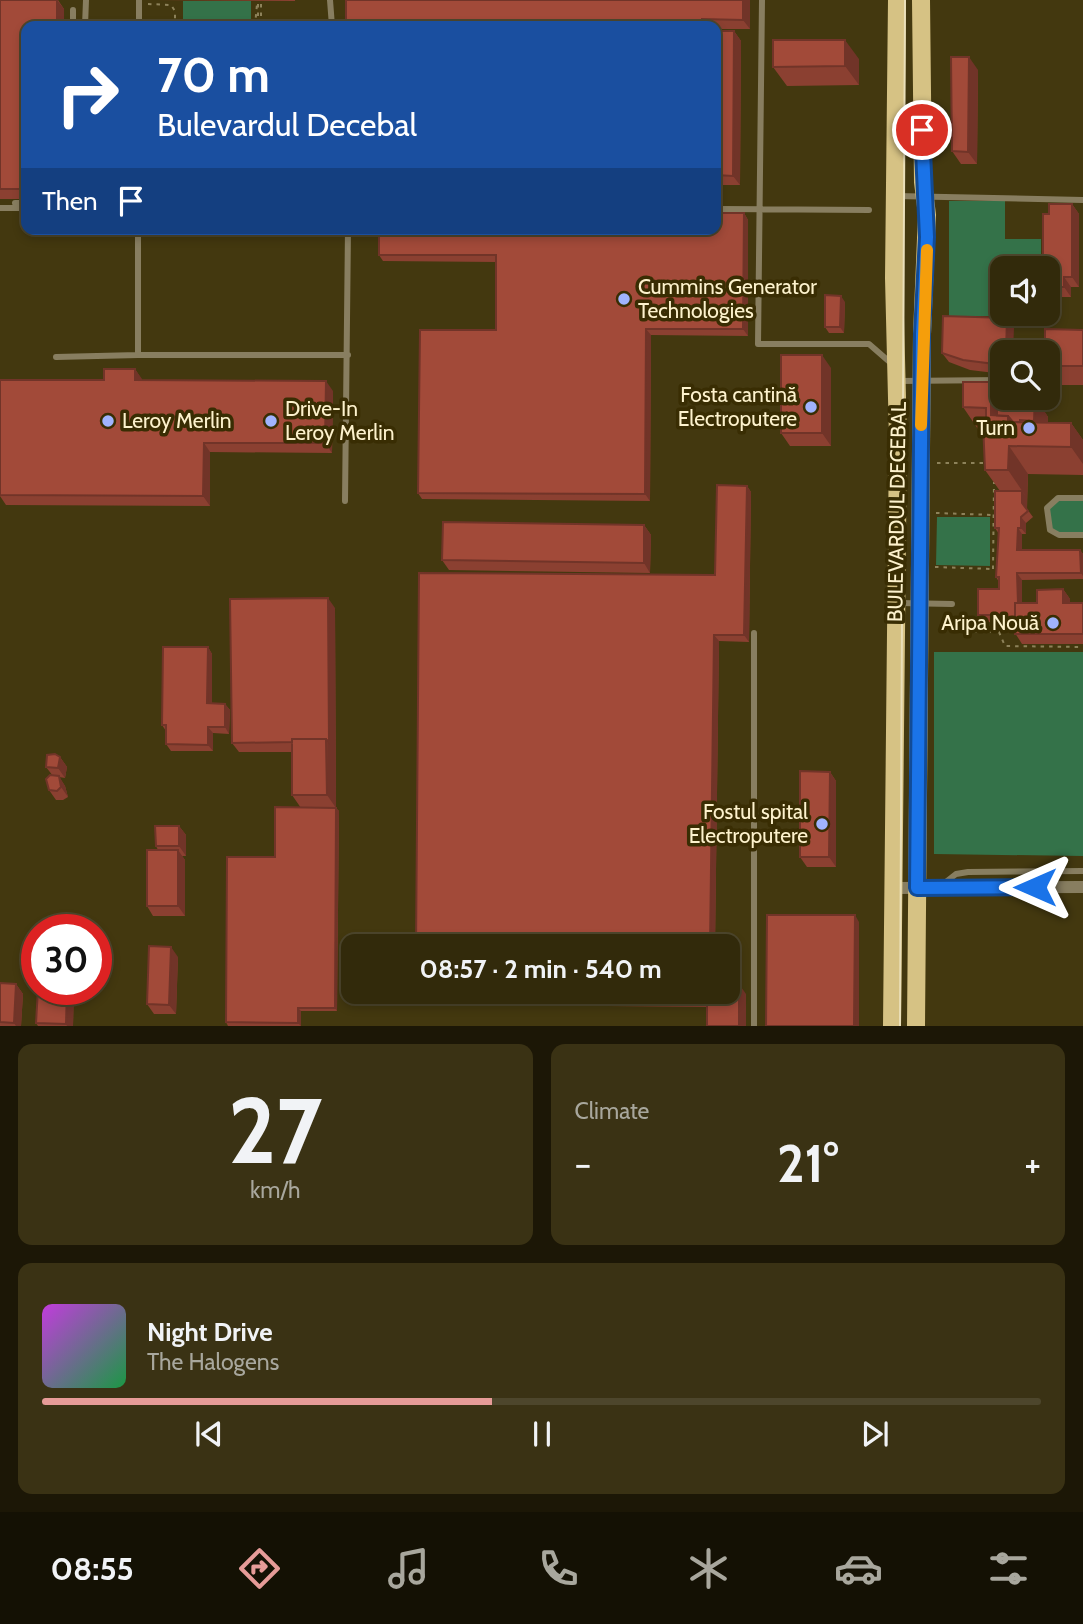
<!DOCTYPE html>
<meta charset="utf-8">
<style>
body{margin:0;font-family:Cabin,sans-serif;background:#3a3214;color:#f1f3f6;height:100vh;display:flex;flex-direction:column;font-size:26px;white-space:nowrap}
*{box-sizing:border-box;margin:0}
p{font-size:23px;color:#a8a79d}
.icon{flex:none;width:38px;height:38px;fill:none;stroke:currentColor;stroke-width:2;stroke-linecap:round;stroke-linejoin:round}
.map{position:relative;height:1026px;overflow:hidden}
.sheet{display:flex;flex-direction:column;gap:18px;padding:18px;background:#1c1706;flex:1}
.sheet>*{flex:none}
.top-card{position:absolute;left:21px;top:21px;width:700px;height:214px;border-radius:14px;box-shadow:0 4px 10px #0003,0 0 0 2px #4d462c;background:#1a4fa0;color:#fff;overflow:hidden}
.fabs{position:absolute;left:990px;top:256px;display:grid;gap:14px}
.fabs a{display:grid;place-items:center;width:70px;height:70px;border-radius:14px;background:#322a0b;box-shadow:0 4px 10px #0003,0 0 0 2px #4d462c;font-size:35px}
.speed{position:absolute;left:21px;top:914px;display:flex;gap:14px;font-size:35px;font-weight:700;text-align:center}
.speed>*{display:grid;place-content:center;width:91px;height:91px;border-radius:50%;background:#322a0b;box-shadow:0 4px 10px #0003,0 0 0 2px #4d462c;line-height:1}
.speed .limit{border:10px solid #d22;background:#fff;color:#111}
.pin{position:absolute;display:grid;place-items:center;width:60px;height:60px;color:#fff;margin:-30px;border:4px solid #fff;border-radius:50%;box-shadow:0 2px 7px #0007}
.me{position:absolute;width:77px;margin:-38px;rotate:270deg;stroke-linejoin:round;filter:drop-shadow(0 0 5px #0008)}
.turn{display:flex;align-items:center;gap:24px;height:147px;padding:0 21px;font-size:32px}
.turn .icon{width:91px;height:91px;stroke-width:2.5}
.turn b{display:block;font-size:49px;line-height:60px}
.then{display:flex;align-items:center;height:66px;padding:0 21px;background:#0003;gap:14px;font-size:26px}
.big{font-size:52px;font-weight:700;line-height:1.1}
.sheet .card{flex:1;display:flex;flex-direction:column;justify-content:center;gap:10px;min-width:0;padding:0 24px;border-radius:14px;background:#3a3214}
.sheet .dial{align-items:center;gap:0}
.dial b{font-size:91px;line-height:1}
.song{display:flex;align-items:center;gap:21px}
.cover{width:84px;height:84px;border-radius:10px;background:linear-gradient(135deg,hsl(290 70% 55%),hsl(140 70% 35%))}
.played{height:7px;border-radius:4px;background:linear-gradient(90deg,#e69b98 45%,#4d462c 45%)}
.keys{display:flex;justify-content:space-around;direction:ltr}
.heat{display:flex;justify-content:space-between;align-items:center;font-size:38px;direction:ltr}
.sheet .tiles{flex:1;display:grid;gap:18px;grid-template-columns:1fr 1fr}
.card:last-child{grid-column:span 2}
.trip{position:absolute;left:341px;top:934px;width:399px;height:70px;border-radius:14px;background:#322a0b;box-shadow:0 4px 10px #0003,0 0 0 2px #4d462c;font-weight:700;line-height:70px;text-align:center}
.menu{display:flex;height:112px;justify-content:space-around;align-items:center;background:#141104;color:#a8a79d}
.menu .icon{width:49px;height:49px}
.menu .current{color:#e69b98}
.menu b{font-size:32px;color:#f1f3f6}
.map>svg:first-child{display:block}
</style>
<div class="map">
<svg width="1083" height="1026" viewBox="0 0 1083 1026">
<rect width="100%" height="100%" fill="#43380f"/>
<!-- green -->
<path fill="#347249" d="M183,1H251V25H183Z
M949,201H1005V239H1041V268H1003V313H1041V316H949Z
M1058,498H1083V535H1059L1050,530L1047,508Z
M937,517H990V566L936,565Z
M934,652H1083V856L934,854Z"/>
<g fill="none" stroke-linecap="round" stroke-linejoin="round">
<!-- path -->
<path stroke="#8d825a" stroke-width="2" stroke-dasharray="3.5 5" stroke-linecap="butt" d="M148,4L171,5L175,11V26
M258,4V17H261V0
M255,26L257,4
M937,463H984
M936,513L993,515
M935,567L993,569
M993,569L994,482
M952,618C966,634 979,632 999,632L1005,646L1083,647"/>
<!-- service -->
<path stroke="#887e60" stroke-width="6" d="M330,0L332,26
M762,0L758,344H869L892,364
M73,26V10
M85,26L86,0
M139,26V0
M896,196L1083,200
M15,203H26
M0,208H26
M716,209L869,210
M138,355H348
M56,357L138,355V229
M898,381L1003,380
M1083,498H1058L1047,508L1050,530L1059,535H1083
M345,501L348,229
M899,603L952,604
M942,885L956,874L968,872L1083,871
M754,1026V633"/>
<!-- minor -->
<path stroke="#887e60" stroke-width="12" d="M895,888L1083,887"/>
<!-- primary -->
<path stroke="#d6c284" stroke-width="18" d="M892,1026L898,438L894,278L897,0
M916,1026L922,334L927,215L923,182L921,0"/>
<!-- tram -->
<path stroke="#eadfb9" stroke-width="2" d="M900,1026L905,0"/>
</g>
<!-- wall -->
<path fill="#8b4031" d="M0,0H58L64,9L26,26V199H0Z
M156,0H295V1Z
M346,0H750V29H716V26H346Z
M716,31H734L741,41L740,185H716Z
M859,59V85L787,86L773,67Z
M978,70L977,164H961L952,151Z
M1072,204L1079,214V287H1071V297H1050L1048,295L1049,214Z
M744,213L748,220V336L651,335L650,501L422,499L418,493L496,330V262L383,261L379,255Z
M845,302L844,333H829L825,327Z
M1007,318L1014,328L1003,352V374L970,370L949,362L942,353Z
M1083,330V385H1058L1048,371V352Z
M831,368V446H790L781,433Z
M135,369L142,380L333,391L332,453L210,452V506L6,505L0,496V380H104Z
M1001,382L1003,386V397H1035L1048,417V423H1071L1083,440V475L1028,474L1027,509L1033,517L1026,523V534H1022V550H1080L1083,554V579L1022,580V603H1037L1063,589L1070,599V603H1083V644H1022L1015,633H1009L1004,627V622H983L978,615L999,589V582L996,577L999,534L995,528L1000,491L985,470L983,435H982L963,407Z
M747,486L751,492L749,642L719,641L715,947H416L715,575Z
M644,525L651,535L650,573L449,570L442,560Z
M335,608L336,808L339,811L337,1011H301V1026H228L226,1022L275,857L301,808L292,795V752H239L232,743Z
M208,647L212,654V704H225L230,710L229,734L213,733V751H171L166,744V731L162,725Z
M60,757L67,767L65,778L59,777L65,786L68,797L63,800H56L49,790L53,776L46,767Z
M830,772L836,781V867H807L800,857Z
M179,826L186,835V856H182L185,860V916H153L147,906L158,850L156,846Z
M178,957L176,1014H154L147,1004Z
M0,983L16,984L23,994L21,1026H0Z
M38,989H74L73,1026H38L36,1023Z
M746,994L707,1007L420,1004L415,998Z"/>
<!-- shaded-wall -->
<path fill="#713428" d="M57,0L64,9V26H57Z
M743,0H750V29L743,20Z
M734,31L741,41L740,185L733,176Z
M845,40L859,59V85L845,66Z
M969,57L978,70L977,164L968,152Z
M1072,204L1079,214V287L1072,277Z
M744,213L748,220V336L743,329Z
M1064,277L1071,287V297L1064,287Z
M841,296L845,302L844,333L840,327Z
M1007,318L1014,328L1013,352H1006Z
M646,329L651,335L650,501L645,494Z
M822,355L831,368V446L822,433Z
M135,369L142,379V390L135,380Z
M326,381L333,391L332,453L325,443Z
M1001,382L1003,386V397L1000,393Z
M991,393L1008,417V416L1028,444L991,415Z
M1035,397L1048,417V440L1034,421Z
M1071,423L1083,440V464L1071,447Z
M204,443L210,452V506L203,496Z
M1009,446L1028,474L1027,498L1008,470Z
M747,486L751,492L749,642L744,635Z
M1022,491L1027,498V509L1022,503Z
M1021,517L1026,523V534L1021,528Z
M644,525L651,535L650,573L644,563Z
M1018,528L1022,534V557L1017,550Z
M1080,550L1083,554V576L1081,573Z
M1017,573L1022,580V633L1018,626Z
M1063,589L1070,599V613L1063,603Z
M328,598L335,608L336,808L327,795Z
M714,635L719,641L715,947H710Z
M208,647L212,654V710L207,703Z
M225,704L230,710L229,734L225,727Z
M208,727L213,733V751L208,745Z
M60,757L67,767L65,778L58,768Z
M830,772L836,781V867L829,857Z
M59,776L65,786L68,797L61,787Z
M336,808L339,811L337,1011L335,1008Z
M179,826L186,835V856L179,846Z
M178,850L185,860V916L178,906Z
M855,915L859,922V1026H854Z
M171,947L178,957L176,1014L169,1005Z
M16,984L23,994L21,1026H16L14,1023Z
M739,984L746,994V1026H739Z
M67,989H74L73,1026H67L66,1024Z
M298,1008L301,1011V1026L298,1023Z"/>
<!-- building -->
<path fill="#a24a39" stroke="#713428" stroke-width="2" d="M0,0H57V26H26V189H0Z
M346,0H743V20L702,19V26H346Z
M716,31H734L733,176L716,175Z
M773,40H845V66L773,67Z
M951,57H969L968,152L952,151Z
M1049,204H1072V277H1064V287H1048V268H1043V214H1049Z
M716,213H744L743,329H646L645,494L418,493L420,330H496V255H379V229H716Z
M825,295L841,296L840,327H825Z
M943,316L1007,318L1006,352H1003V365L963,360L942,353Z
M1045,329L1083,330V366H1048V352H1045Z
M781,355H822V433H781Z
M104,369H135V380L326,381L325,443H204L203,496L0,495V380H104Z
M963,382H1001L1000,393H991V415L1008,416V422L1071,423V447L1009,446L1008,470H985L983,422H986V408L963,407Z
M1006,397H1035L1034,421L1020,420V422H1013L1008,416H997V401L1006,402Z
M717,485L747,486L744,635H714L710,947H416L419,573L715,575Z
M995,491H1022V503L1028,511L1021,517V528H1018L1017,550H1080L1081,573H1017L1018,603H1015V626L1004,627V615H978V589H999V577H996L999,528H995Z
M443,522L644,525V563L442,560Z
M1063,589V603H1083V634H1015V603H1037V590Z
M328,598L329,742L326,739H292V742L232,743L230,599Z
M163,647H208L207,703L225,704V727H208V745L166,744V725H162Z
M292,739H326L327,795H292Z
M55,754L60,757L58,768L46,767L47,755Z
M800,771L830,772L829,857H800Z
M50,775L59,776L61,787L57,791L49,790L46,779Z
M275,807L336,808L335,1008H298V1023L226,1022L227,857H275Z
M155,826H179V846H156Z
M147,850H178V906H147Z
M767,915H855L854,1026H766Z
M149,946L171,947L169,1005L147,1004Z
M0,983L16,984L14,1023L0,1022Z
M728,984H739V1026H707V992H728Z
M38,989H67L66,1024L36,1023Z
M415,992H707V1000L415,998Z"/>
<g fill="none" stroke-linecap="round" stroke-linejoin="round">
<!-- route casing -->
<g stroke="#114b97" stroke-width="18">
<path id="route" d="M922,130L927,237L922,334L917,888L1035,887"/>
</g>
<!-- route -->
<use href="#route" stroke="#1a73e8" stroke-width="12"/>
<!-- slow -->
<path stroke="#f59e0b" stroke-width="12" d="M921,425L927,250"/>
</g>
<!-- markers -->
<g fill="#a0b3fd" stroke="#392d03" stroke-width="2.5">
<circle cx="624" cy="299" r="7"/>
<circle cx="811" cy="407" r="7"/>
<circle cx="108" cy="421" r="7"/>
<circle cx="271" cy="421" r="7"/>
<circle cx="1029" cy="428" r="7"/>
<circle cx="1053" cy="623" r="7"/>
<circle cx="822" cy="824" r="7"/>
</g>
<g text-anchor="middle" stroke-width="7" stroke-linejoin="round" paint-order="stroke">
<!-- poi labels -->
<g font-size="21" fill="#fdf2cd" stroke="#392d03" text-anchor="end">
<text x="638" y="294" text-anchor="start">Cummins Generator<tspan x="638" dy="24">Technologies</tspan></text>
<text x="797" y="402">Fosta cantină<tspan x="797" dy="24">Electroputere</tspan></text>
<text x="285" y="416" text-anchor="start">Drive-In<tspan x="285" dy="24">Leroy Merlin</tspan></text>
<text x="122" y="428" text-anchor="start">Leroy Merlin</text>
<text x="1015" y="435">Turn</text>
<text x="1039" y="630">Aripa Nouă</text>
<text x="808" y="819">Fostul spital<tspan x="808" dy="24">Electroputere</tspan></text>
</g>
<!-- street labels -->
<g font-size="21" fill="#fdf2cd" stroke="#392d03">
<text transform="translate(897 512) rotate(-89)" y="7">BULEVARDUL DECEBAL</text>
</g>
</g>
</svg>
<div class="fabs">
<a><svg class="icon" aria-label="sound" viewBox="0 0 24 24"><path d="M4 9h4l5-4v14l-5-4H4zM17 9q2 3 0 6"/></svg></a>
<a><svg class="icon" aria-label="search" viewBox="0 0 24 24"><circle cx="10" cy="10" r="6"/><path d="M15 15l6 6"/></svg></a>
</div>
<div class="speed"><div class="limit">30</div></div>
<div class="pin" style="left:922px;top:130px;background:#d93025"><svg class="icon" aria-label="arrive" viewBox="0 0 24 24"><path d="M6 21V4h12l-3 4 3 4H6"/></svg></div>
<svg class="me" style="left:1035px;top:887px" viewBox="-20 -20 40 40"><path d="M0-17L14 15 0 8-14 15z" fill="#1a73e8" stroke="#fff" stroke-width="4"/></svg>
<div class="trip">08:57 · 2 min · 540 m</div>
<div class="top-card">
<div class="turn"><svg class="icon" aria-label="right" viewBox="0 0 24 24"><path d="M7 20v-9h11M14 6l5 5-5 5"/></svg><div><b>70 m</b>Bulevardul Decebal</div></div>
<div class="then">Then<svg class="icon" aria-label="arrive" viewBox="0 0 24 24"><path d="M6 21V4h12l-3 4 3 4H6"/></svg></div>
</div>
</div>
<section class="sheet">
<div class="tiles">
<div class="card dial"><b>27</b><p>km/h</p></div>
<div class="card"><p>Climate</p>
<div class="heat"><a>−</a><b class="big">21°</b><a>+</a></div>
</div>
<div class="card">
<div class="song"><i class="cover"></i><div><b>Night Drive</b><p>The Halogens</p></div></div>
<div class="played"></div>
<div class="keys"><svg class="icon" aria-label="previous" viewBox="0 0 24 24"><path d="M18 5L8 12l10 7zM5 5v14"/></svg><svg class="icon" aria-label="pause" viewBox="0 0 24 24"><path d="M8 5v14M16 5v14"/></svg><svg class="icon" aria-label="next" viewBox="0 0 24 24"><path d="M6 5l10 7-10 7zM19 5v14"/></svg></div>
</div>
</div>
</section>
<nav class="menu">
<b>08:55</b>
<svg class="icon current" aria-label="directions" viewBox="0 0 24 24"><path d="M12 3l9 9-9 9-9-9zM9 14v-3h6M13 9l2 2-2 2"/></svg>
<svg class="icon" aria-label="music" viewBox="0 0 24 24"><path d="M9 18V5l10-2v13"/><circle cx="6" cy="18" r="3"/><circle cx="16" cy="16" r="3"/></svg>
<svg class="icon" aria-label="phone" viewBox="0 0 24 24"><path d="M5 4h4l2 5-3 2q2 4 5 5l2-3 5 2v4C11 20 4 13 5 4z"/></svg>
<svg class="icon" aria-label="climate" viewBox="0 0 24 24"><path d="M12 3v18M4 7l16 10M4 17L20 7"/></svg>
<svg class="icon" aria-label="car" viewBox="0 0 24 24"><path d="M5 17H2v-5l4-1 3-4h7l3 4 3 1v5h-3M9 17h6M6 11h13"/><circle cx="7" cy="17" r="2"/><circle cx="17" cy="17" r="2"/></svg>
<svg class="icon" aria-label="filters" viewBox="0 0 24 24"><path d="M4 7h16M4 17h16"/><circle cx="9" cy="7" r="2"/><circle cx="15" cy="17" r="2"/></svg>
</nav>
